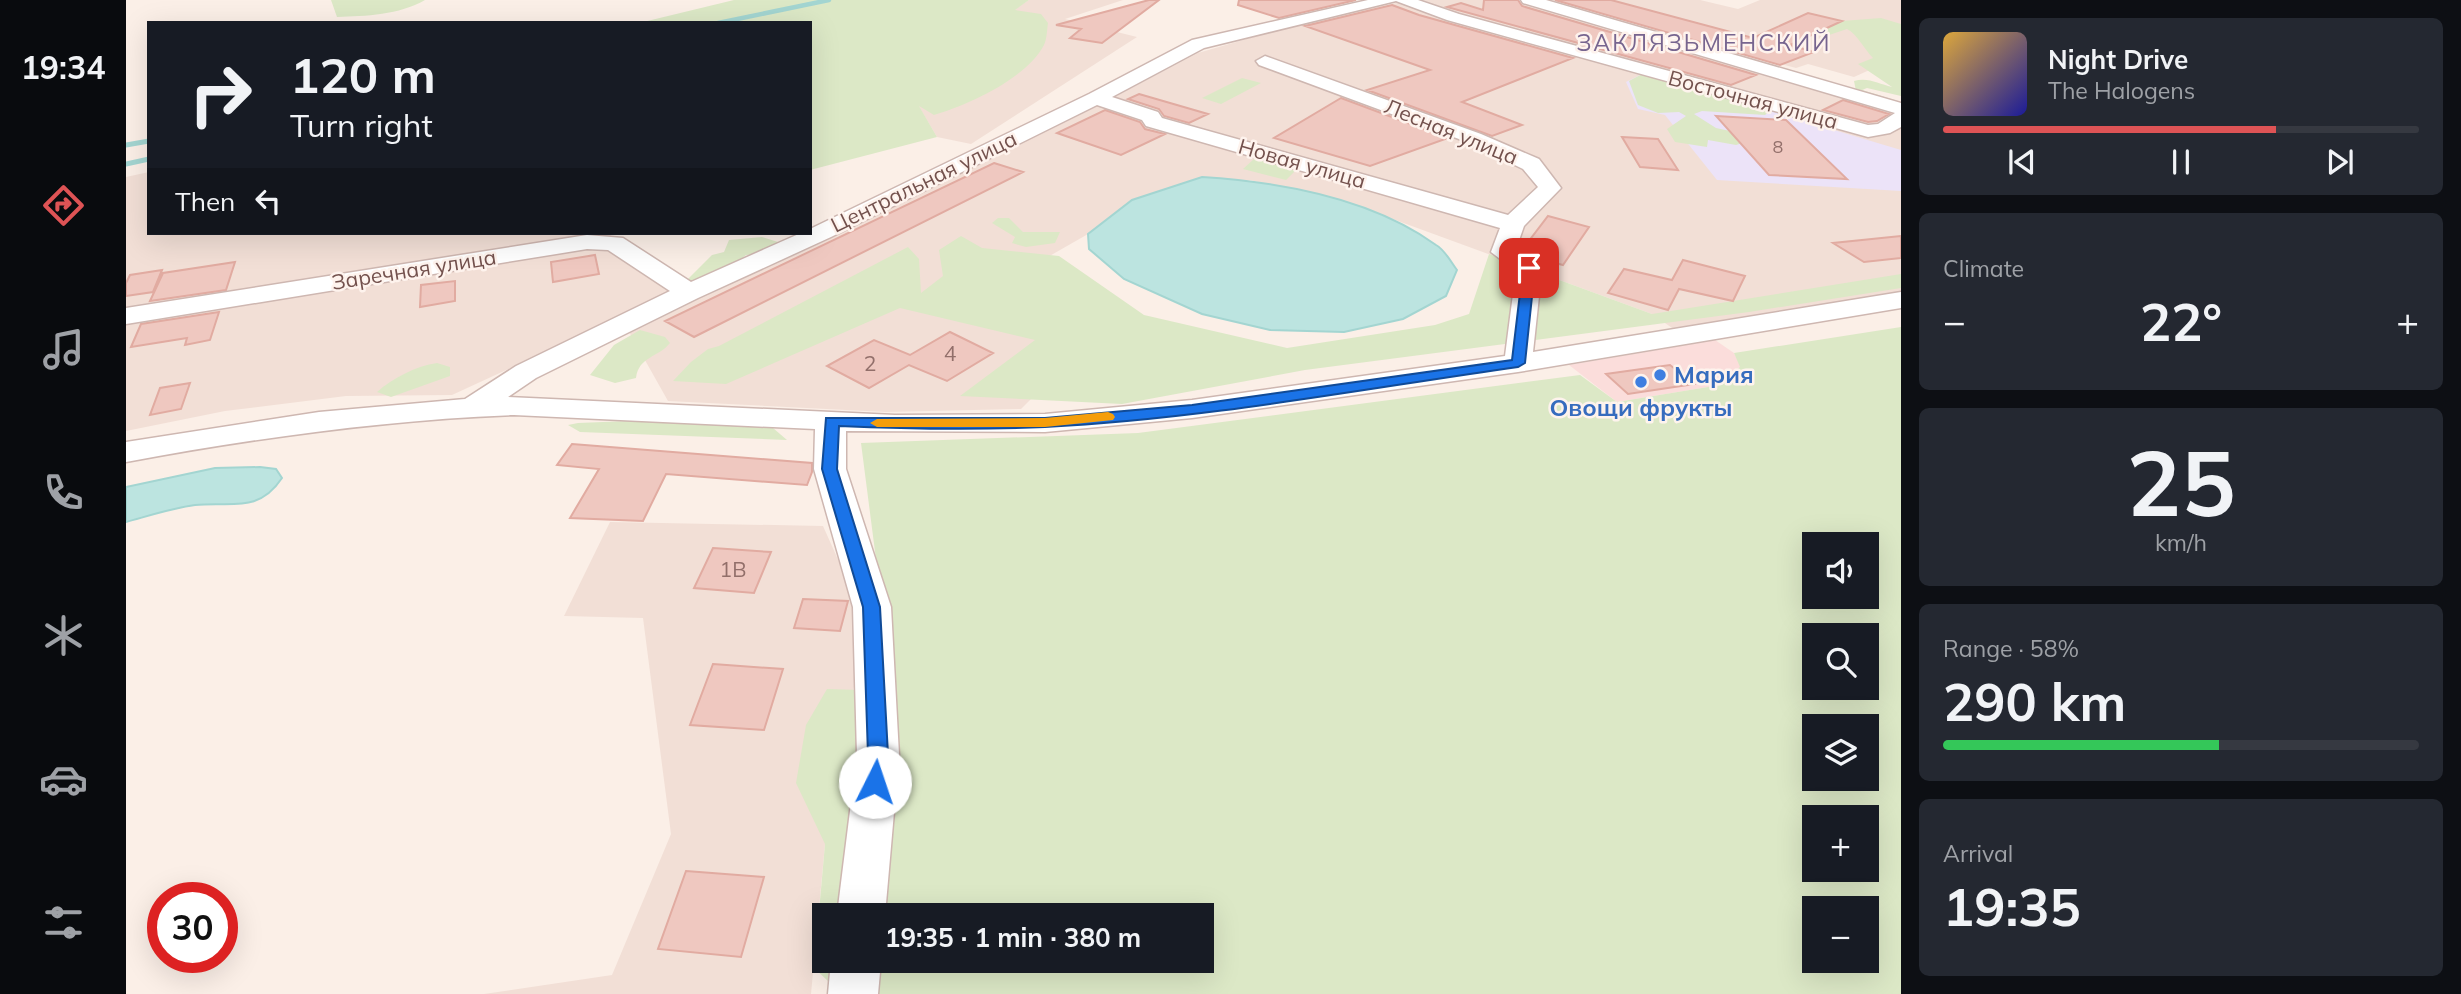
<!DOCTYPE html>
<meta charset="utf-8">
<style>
body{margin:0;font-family:Mulish,sans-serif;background:#242831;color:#f1f3f6;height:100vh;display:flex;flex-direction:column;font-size:26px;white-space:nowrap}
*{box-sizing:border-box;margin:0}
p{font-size:23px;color:#9ea1a6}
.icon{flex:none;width:38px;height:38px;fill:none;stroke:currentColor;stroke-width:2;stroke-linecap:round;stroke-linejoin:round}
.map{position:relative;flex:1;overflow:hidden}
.drawer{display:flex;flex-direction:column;gap:18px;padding:18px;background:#0d0f14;width:560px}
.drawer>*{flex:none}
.guide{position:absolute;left:21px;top:21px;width:665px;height:214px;border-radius:0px;box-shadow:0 7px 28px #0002;background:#171b24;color:#f1f3f6;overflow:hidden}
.controls{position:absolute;left:1676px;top:532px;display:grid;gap:14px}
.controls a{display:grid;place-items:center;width:77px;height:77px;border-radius:0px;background:#171b24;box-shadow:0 7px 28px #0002;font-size:35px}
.speed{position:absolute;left:21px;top:882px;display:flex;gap:14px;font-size:35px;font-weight:700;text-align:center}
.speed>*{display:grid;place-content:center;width:91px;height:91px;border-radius:50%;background:#171b24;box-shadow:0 7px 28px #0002;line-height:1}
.speed .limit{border:10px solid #d22;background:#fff;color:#111}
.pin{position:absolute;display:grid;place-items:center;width:60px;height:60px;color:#fff;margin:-30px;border-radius:14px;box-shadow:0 4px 10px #0006}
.me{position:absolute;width:77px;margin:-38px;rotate:4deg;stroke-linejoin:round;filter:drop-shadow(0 0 5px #0008)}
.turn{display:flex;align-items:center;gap:24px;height:147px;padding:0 28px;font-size:32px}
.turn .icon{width:91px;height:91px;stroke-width:2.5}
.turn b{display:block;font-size:49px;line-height:60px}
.then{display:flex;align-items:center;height:66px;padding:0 28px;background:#0003;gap:14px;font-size:26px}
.big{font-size:52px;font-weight:700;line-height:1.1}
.drawer .widget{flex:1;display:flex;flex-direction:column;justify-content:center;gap:10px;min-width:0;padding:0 24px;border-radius:10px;background:#242831}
.drawer .dial{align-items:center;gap:0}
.dial b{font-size:91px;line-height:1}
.song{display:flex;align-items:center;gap:21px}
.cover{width:84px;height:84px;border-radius:10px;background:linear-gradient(135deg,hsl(40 70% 55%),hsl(240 70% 35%))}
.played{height:7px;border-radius:4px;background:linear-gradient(90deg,#de5355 70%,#363941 70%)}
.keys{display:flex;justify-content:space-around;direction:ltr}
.heat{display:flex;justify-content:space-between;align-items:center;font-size:38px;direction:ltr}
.charge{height:10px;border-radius:5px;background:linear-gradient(90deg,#34c759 58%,#363941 0)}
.trip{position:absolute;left:686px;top:903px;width:402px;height:70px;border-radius:0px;background:#171b24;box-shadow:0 7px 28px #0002;font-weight:700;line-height:70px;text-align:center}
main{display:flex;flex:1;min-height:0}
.tabs{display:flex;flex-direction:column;width:126px;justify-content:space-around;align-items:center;background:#090b0e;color:#9ea1a6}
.tabs .icon{width:49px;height:49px}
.tabs .selected{color:#de5355}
.tabs b{font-size:32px;color:#f1f3f6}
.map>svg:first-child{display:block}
</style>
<main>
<nav class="tabs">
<b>19:34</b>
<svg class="icon selected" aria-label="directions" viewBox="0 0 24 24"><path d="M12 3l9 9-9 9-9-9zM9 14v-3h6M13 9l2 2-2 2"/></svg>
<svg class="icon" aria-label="music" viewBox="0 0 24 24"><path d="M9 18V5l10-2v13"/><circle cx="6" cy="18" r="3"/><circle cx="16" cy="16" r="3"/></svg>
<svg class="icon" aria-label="phone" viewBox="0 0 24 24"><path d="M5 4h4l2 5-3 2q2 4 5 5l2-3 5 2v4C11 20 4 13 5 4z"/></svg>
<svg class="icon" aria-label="climate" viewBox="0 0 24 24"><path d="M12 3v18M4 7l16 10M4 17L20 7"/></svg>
<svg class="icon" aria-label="car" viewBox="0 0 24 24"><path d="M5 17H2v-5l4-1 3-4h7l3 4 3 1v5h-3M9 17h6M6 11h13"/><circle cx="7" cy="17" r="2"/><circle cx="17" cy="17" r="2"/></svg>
<svg class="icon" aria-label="filters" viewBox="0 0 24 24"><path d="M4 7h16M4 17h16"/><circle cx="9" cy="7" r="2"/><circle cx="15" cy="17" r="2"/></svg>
</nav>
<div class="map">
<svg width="1775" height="994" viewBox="0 0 1775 994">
<rect width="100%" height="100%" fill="#fbefe7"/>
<!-- residential -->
<path fill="#f2dfd6" d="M903,0H997L939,19L1011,37L845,144L811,137L792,105L883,13Z
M1284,0H1385L1775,111V295L1549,330L1526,314L1223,203L1124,180L1006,200L962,234L838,305L954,350L895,409L760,412L542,401L502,330L973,105L1072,53L1184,21Z
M1424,0H1574L1612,9L1634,0H1775V61L1759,63L1728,77L1682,64L1670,68L1558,38L1575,31L1533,29Z
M23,172V233H482L549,292L326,395L220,396L99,411L0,431V177Z
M484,522L697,526L740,622L699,844L685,994H358L486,975L545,834L517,618L438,616Z"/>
<!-- commercial -->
<path fill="#fbdddb" d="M1589,340L1608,353L1615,367L1594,385L1491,402L1443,365Z"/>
<!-- education -->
<path fill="#ece3f8" d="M1518,73L1775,150V191L1591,180L1539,115L1512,109L1500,82Z"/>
<!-- green -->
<path fill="#dce8c6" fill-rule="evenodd" d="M205,0H299C273,15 240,16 211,17Z
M608,0H903L889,10L915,14L922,23C921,29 921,39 918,45C901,78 843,105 808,115L793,106L811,137L684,170V23H513Z
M1755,18L1775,24V96L1741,88L1736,90L1775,102L1730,91L1728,81C1742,77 1753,84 1766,87L1732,64L1747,58C1738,49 1732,35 1721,29L1703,35L1693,32L1716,21Z
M1516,74L1530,76L1644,111L1639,115L1576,111L1568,114L1590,128L1618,134L1623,141L1610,145L1582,140L1581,147L1549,142L1541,129L1560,116L1553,112L1532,113L1512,105L1503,81Z
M1116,78L1135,83L1095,104L1076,98Z
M1129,158L1171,169L1160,180L1117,169Z
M872,218H883L897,232H934L929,243L900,247L886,243L889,237L866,223Z
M835,236L856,248L933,256L1018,315L1161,348L1309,325L1343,314L1363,254L1526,314L1775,274V288L1623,312L1179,370L996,404L834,396L909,340L774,308L600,384L547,381L565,362L582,349L593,346L782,247L793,259L795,293L817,276L813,250Z
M636,237L652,242V248L639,254L620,255L595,275L575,282L560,281L586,255L598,252L603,240Z
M1775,327V994H716L688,968L699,844L670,783L680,725L701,689L767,691L735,443L1012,433L1454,375L1491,402L1594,385L1614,367L1608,353ZM1689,544H1741V597H1689ZM1689,635H1741V688H1689ZM1689,726H1741V779H1689ZM1689,817H1741V870H1689ZM1689,908H1741V961H1689ZM698,915H1076V961H698Z
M514,330L539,337L544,343C532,358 513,356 510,378L489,383L464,375L488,345Z
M311,363L324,367V376L265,397L251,392C267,378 290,366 311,363Z
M552,419L647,428L661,440L454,432L442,425L452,423Z"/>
<!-- water -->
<path fill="#bce4e0" stroke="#a3d5d1" stroke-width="2" d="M1076,177C1154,182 1245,198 1310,245C1319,250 1325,262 1331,270L1320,296L1277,319L1218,332L1144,330L1076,314L998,279L963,249L962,234L1006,200Z
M134,467L150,469L156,478C132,514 105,501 69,505C46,508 22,516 0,522V487L89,468Z"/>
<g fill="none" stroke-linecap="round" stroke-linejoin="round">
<!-- stream-far1 -->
<path stroke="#a3d5d1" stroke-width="4.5" d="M592,23L703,0"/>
<!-- stream -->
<path stroke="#a3d5d1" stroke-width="5" d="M0,145L23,141
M0,164L23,159"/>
</g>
<!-- building -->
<path fill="#efc8c0" stroke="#e1aba1" stroke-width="2" d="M1023,0H1033L976,43L944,38L955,29L930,25Z
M1113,0H1230L1153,18L1112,5Z
M1358,0H1392L1396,6L1630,75L1605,85L1321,7L1335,3L1357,10Z
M1429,0H1485L1627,38L1682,13L1716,21L1664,45L1688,52L1654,65Z
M1266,5L1293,15L1447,58L1336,102L1396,125L1366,136L1241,90L1304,70L1179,26Z
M1013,94L1082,114L1063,123L1038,116L1033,109L1002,99Z
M1215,98L1322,138L1244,166L1148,138Z
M1717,100L1763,114L1751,121L1742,122L1697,110Z
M979,110L1014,122L1019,129L1039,134L995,155L931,133Z
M1590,116L1660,120L1721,179L1643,175Z
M1496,137L1532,139L1552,170L1514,167Z
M868,163L897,172L568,337L539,321Z
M1422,216L1463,227L1437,265L1407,257L1396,250Z
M1775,236V258L1738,262L1707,243Z
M469,255L473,274L427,282L425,262Z
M1557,260L1619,276L1607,301L1553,289L1542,310L1482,293L1498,269L1546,280Z
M109,262L100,290L24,301L37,273Z
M36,270L27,292L0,296V283L4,275Z
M329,281V301L294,307L295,285Z
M93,312L84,340L59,345L61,338L5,347L15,324Z
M824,332L867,353L821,381L783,365L743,388L701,366L748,340L784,355Z
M1544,365L1568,384L1502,394L1480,374Z
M64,383L55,409L24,415L34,388Z
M446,444L686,463V472L681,485L540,474L517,521L444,518L473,469L431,465Z
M587,548L645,552L628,593L568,588Z
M677,599L722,601L714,631L668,628Z
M587,664L657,669L638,730L564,725Z
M560,871L638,877L615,957L532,949Z"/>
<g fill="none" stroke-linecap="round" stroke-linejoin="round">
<!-- minor casing -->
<g stroke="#ceb7b1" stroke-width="3">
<path id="minor" d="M1242,0H1292L1333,14L1742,125L1752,124L1769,113L1397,3L1395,0H1420L1775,103V127L1764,133L1742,137L1321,20L1270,1L1078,48L986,97L1032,112L1036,118L1382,215L1412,187L1397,169L1341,142L1133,65L1130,61L1139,56L1355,134L1413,159L1435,188L1398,226L1390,249L1412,263L1416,268L1407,352L1775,292V308L1392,372L1066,418L919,432L720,431V469L765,607L773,755L759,915H711L731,755L727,607L688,469L689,429L388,415C257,420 129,438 0,462V442L193,412L339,399L390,366L544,291L482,250L461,249L0,324V308L461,235L497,238L565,282L675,233H684V229L963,94L1066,40ZM971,105L1016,120L1020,126L1374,228L1365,252L1390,271L1379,356L1066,400L919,414L769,415L382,397L410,378L572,298L705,237Z
M705,961H755L752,994H702Z"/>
</g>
<!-- minor -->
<use href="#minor" fill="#fff" fill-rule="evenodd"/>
</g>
<!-- route -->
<path fill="#1a73e8" stroke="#114b97" stroke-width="2" d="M1403,264L1409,268L1399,363L1392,367C1236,389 1078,419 919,427C851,430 781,429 713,426L711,469L754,607L762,755L757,788L749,790L742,788L739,782L742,755L737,607L696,469L700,418H919L1066,405L1386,360L1397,268Z"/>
<!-- slow -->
<path fill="#f59e0b" d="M982,412L987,414L989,417L987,420L919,427H751L744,423L751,419L919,418Z"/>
<!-- markers -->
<g fill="#3f7fe0" stroke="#fef3ed" stroke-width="2.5">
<circle cx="1534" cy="375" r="7"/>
<circle cx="1515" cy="382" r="7"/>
</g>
<g text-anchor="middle" stroke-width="5" stroke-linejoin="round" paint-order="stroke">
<!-- far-number labels -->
<g font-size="18" fill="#926f6a">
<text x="1652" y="153">8</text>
</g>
<!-- far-street labels -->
<g font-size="21" fill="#73514d" stroke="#fef3ed">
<text transform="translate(1627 100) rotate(15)" y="7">Восточная улица</text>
<text transform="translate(1325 132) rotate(22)" y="7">Лесная улица</text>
<text transform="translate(1176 164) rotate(16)" y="7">Новая улица</text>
<text transform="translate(798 182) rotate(-26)" y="7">Центральная улица</text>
<text transform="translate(288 270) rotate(-9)" y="7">Заречная улица</text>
</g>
<!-- number labels -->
<g font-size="21" fill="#926f6a">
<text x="824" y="361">4</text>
<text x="744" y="371">2</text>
<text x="607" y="577">1В</text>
</g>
<!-- far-quarter labels -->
<g font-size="23" letter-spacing="2" fill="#77658f" stroke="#fef3ed">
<text x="1578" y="51">ЗАКЛЯЗЬМЕНСКИЙ</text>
</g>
<!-- shop labels -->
<g font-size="24" font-weight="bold" fill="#366cbe" stroke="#fef3ed" text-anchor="start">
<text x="1548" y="383">Мария</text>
<text x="1515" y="416" text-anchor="middle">Овощи фрукты</text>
</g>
</g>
</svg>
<div class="controls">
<a><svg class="icon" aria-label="sound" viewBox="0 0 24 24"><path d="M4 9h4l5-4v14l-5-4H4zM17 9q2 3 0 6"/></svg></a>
<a><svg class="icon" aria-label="search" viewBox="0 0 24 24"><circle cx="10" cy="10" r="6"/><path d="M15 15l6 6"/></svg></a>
<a><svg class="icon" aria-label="layers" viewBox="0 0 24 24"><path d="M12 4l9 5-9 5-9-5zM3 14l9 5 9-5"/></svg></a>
<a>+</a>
<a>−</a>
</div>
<div class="speed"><div class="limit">30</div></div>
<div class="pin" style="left:1403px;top:268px;background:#d93025"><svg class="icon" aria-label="arrive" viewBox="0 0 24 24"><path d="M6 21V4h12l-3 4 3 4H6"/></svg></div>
<svg class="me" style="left:749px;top:782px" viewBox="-20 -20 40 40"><circle r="19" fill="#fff"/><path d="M0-13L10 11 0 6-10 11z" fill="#1a73e8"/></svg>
<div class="trip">19:35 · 1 min · 380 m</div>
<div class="guide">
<div class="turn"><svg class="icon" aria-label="right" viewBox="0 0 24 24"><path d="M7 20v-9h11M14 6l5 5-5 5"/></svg><div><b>120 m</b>Turn right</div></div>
<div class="then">Then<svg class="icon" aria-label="left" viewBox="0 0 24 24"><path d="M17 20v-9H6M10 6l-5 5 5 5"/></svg></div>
</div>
</div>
<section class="drawer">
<div class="widget">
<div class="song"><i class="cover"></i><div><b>Night Drive</b><p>The Halogens</p></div></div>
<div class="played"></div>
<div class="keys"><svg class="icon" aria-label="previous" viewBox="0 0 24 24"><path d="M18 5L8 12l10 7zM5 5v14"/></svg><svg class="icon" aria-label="pause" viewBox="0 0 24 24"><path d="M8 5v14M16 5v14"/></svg><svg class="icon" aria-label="next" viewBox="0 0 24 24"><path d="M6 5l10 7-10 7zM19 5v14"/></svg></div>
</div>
<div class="widget"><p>Climate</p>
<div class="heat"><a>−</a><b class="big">22°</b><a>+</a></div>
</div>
<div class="widget dial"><b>25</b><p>km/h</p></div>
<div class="widget"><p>Range · 58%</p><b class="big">290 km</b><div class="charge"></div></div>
<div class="widget"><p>Arrival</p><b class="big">19:35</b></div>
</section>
</main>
